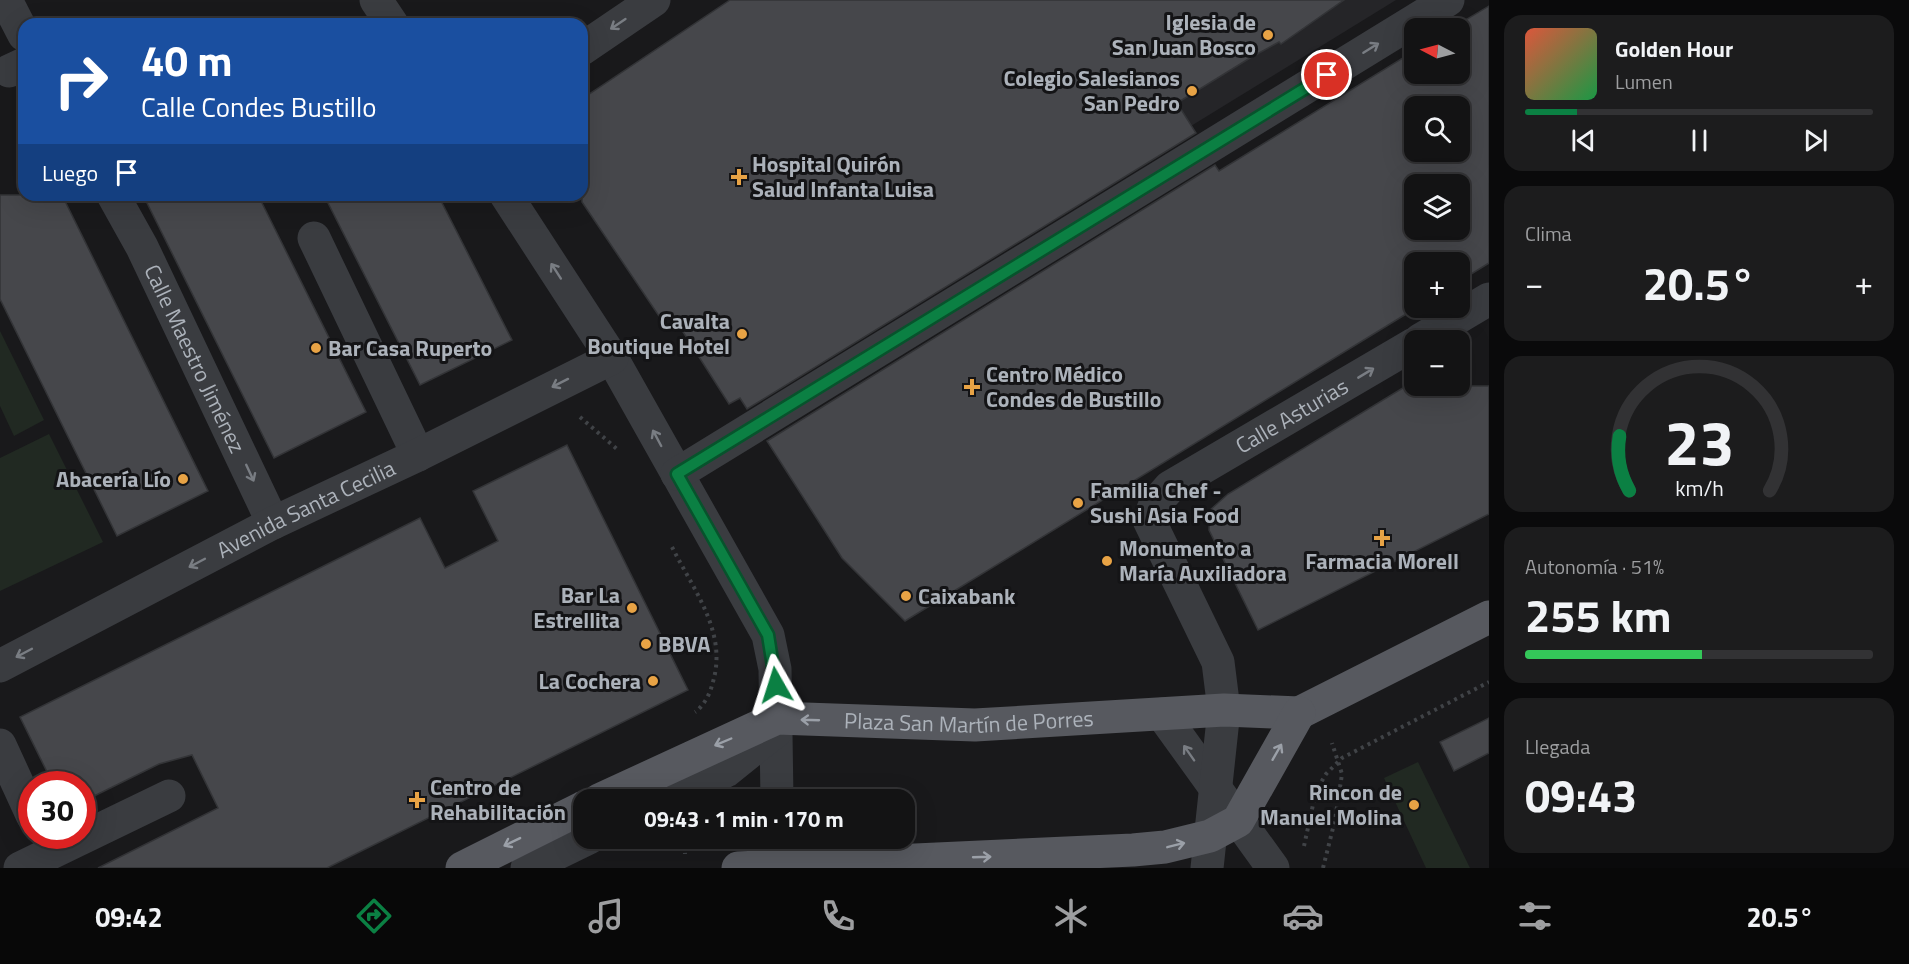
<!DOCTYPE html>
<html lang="es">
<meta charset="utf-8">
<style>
body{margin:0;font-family:"Titillium Web",sans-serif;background:#1c1c1d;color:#f1f3f6;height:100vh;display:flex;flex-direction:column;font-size:22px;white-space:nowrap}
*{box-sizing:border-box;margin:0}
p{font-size:20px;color:#9d9ea0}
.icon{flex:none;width:33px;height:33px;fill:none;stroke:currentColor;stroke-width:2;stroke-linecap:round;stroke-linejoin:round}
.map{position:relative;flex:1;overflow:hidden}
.side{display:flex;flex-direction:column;gap:15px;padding:15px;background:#0a0a0b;width:420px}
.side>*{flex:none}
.banner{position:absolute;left:18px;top:18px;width:570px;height:183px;border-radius:18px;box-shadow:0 6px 24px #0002,0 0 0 2px #323234;background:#1a4fa0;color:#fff;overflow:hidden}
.needle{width:39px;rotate:276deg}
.fabs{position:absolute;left:1404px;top:18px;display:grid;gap:12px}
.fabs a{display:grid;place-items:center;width:66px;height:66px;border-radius:12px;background:#131314;box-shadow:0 6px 24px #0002,0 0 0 2px #323234;font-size:30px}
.speed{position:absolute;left:18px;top:771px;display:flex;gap:12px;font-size:30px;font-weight:700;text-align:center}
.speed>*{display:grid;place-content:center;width:78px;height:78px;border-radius:50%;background:#131314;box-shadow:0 6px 24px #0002,0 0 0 2px #323234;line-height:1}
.speed .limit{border:9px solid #d22;background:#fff;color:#111}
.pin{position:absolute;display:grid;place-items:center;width:51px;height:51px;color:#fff;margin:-26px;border:3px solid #fff;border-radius:50%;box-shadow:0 2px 6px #0007}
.me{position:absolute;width:66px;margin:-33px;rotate:354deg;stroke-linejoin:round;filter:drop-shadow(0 0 4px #0008)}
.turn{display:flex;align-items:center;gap:21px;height:126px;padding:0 24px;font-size:27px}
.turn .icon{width:78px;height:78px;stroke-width:2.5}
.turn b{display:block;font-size:42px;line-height:51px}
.then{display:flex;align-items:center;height:57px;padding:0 24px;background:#0003;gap:12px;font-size:22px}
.big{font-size:45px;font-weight:700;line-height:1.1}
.side .widget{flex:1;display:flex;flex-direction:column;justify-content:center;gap:9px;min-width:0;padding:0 21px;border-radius:18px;background:#1c1c1d}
.side .dial{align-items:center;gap:0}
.dial svg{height:156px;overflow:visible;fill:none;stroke:#323234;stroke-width:7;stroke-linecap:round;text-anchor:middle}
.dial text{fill:#f1f3f6;stroke:none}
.song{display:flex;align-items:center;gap:18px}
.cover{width:72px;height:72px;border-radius:9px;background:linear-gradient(135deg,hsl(10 70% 55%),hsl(140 70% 35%))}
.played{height:6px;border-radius:3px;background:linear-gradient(90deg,#0b8043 15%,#323234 15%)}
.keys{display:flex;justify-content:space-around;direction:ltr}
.heat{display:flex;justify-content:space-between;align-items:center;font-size:33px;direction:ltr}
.charge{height:9px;border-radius:4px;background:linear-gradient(90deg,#34c759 51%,#323234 0)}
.trip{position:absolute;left:573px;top:789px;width:342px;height:60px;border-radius:18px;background:#131314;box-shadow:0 6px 24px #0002,0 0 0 2px #323234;font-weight:700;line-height:60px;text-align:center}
.tabs{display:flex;height:96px;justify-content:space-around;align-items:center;background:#080808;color:#9d9ea0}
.tabs .icon{width:42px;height:42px}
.tabs .current{color:#0b8043}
.tabs b{font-size:27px;color:#f1f3f6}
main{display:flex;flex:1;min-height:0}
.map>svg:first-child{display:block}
</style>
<main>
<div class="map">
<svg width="1489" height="868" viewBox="0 0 1489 868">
<rect width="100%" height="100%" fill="#19191b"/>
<!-- built -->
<path fill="#252528" d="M1057,0H1396L1191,126Z"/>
<!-- green -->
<path fill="#212922" d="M0,331L44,420L14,436L0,406Z
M49,434L103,542L0,591V458Z
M1418,762L1470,868H1426L1384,778Z"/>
<!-- building -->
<path fill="#46474b" stroke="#333437" stroke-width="1.5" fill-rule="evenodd" d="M730,0H1344L1281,44L1279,42L1250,58L1177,103L1196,133L747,409L740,398L729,404L671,313L661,319L582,202V99Z
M1489,6V263L1460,281V262H1414L1416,308L905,621L842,558L767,441L1215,165L1219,171L1414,51V74H1460V28H1452ZM1414,106H1460V152H1414ZM1414,184H1460V230H1414Z
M0,195H62L208,491L117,536L0,299Z
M143,195H258L366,412L274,458Z
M324,195H438L512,340L420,385Z
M1406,386H1489V514L1258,630L1209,530L1210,510L1228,494Z
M567,445L688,690L327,868H98L218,808L192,755L159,764L82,802V784H53L20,717L420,518L445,568L498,541L473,491Z
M1489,718V753L1454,771L1440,742Z"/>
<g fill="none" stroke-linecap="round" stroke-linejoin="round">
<!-- path -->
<path stroke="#404347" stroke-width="4" stroke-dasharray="3 4.5" stroke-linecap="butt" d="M580,417L617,449
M672,547C694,591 729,634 712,685C710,694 703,707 695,712
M684,838L685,854
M705,838L706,849
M1304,846L1316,791L1326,774L1342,758L1489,682
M1323,868L1335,820L1342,774L1332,743"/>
<!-- pedestrian -->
<path stroke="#3a3c40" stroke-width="33" d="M9,71L24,64
M314,238L418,455"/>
<!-- minor -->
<g stroke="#3a3c40" stroke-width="33">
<path d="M6,0L24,35"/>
<path d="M376,0L392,24"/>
<path d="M582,49L654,0"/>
<path id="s1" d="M113,195L142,247L273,523"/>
<path d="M506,195L612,358L768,635L775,669L777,800"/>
<path d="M1420,340L1489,299"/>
<path d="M677,474L1448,0"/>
<path d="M1162,714L1273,868"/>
<path d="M0,745L32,815"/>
<path d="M671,800L726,771L776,731"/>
<path d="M20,868L169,796"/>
<path d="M527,868L589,838"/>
<path d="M776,868L777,838"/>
<path id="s2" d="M1207,868L1224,710L1218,662L1149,520L1155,504L1170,487L1414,344"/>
</g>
<!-- tertiary -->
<path stroke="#3a3c40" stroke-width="33" id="s3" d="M0,666L273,523L418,455L612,358"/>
<!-- primary -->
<g stroke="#57595f" stroke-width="33">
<path d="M1299,713L1489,617"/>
<path id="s4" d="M599,800L777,718L975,725L1224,710L1299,713"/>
<path d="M462,868L584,807"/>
<path d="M738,868L1133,850L1165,847L1210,836L1238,821L1299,713"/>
</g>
</g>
<!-- one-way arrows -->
<defs><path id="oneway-shaft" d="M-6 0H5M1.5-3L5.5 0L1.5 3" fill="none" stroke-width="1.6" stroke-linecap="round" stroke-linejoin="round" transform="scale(1.5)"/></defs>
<g stroke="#797d83">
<use href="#oneway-shaft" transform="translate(618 24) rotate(146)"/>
<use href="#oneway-shaft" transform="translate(1371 48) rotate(-32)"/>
<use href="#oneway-shaft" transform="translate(556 271) rotate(-123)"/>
<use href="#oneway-shaft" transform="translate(1366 373) rotate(-31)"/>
<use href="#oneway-shaft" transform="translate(560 383) rotate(153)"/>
<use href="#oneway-shaft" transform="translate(657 438) rotate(-118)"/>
<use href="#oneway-shaft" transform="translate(250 473) rotate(65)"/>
<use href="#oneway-shaft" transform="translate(197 563) rotate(152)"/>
<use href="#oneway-shaft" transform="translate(24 653) rotate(152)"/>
<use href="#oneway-shaft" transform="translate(1189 753) rotate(-125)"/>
</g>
<g stroke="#9ba0a8">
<use href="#oneway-shaft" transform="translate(810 720) rotate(-178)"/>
<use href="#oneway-shaft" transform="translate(723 742) rotate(157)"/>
<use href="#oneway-shaft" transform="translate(1277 752) rotate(-60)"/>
<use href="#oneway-shaft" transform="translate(512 842) rotate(154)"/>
<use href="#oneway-shaft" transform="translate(1176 845) rotate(-14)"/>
<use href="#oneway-shaft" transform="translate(982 857) rotate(-2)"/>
</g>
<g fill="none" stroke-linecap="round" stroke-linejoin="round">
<!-- route casing -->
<g stroke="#07532c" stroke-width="15">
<path id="route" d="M776,685L768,635L677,474L1327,75"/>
</g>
<!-- route -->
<use href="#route" stroke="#0b8043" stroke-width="10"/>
</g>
<!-- markers -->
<g fill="#e8a345" stroke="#141416" stroke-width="2">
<circle cx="1268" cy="35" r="6"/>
<circle cx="1192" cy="91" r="6"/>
<path d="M736 168h6v6h6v6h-6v6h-6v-6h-6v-6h6z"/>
<circle cx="742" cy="334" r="6"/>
<circle cx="316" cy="348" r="6"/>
<path d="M969 378h6v6h6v6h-6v6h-6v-6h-6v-6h6z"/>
<circle cx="183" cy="479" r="6"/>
<circle cx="1078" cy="503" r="6"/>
<path d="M1379 529h6v6h6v6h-6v6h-6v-6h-6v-6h6z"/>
<circle cx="1107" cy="561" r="6"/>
<circle cx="906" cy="596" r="6"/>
<circle cx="632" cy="608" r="6"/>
<circle cx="646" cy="644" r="6"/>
<circle cx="653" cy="681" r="6"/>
<path d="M414 791h6v6h6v6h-6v6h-6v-6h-6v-6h6z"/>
<circle cx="1414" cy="805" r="6"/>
</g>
<g text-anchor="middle" stroke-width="6" stroke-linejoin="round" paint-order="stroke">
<!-- poi labels -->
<g font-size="22" font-weight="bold" fill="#acb2ba" stroke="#141416" text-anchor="start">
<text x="1256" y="30" text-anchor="end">Iglesia de<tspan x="1256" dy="25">San Juan Bosco</tspan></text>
<text x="1180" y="86" text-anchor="end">Colegio Salesianos<tspan x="1180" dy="25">San Pedro</tspan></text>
<text x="752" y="172">Hospital Quirón<tspan x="752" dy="25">Salud Infanta Luisa</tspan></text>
<text x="730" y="329" text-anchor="end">Cavalta<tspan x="730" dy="25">Boutique Hotel</tspan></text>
<text x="328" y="356">Bar Casa Ruperto</text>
<text x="986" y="382">Centro Médico<tspan x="986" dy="25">Condes de Bustillo</tspan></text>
<text x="171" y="487" text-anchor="end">Abacería Lío</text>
<text x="1090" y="498">Familia Chef -<tspan x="1090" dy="25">Sushi Asia Food</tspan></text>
<text x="1119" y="556">Monumento a<tspan x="1119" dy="25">María Auxiliadora</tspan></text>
<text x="1382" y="569" text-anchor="middle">Farmacia Morell</text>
<text x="620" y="603" text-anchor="end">Bar La<tspan x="620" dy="25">Estrellita</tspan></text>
<text x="918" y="604">Caixabank</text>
<text x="658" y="652">BBVA</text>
<text x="641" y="689" text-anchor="end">La Cochera</text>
<text x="430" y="795">Centro de<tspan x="430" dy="25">Rehabilitación</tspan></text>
<text x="1402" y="800" text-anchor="end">Rincon de<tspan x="1402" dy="25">Manuel Molina</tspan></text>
</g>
<!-- street labels -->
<g font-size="22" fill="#acb2ba" stroke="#141416">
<text dy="8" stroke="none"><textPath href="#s1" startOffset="183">Calle Maestro Jiménez</textPath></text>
<text dy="8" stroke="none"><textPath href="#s2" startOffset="546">Calle Asturias</textPath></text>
<text dy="8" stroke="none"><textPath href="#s3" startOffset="344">Avenida Santa Cecilia</textPath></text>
<text dy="8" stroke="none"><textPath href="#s4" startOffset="388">Plaza San Martín de Porres</textPath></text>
</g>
</g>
</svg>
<div class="fabs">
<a><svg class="needle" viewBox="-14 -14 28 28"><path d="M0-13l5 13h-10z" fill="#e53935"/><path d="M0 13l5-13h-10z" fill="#9d9ea0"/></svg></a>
<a><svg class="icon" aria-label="search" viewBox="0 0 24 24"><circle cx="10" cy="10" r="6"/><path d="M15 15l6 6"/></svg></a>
<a><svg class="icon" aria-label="layers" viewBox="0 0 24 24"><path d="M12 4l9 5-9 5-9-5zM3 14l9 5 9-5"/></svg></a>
<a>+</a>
<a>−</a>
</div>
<div class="speed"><div class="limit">30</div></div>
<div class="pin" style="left:1327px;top:75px;background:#d93025"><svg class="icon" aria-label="arrive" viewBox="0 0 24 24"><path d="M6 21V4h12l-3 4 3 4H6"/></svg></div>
<svg class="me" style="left:776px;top:685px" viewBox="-20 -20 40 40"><path d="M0-17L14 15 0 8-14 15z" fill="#0b8043" stroke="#fff" stroke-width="4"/></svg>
<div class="trip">09:43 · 1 min · 170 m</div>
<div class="banner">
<div class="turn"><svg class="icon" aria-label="right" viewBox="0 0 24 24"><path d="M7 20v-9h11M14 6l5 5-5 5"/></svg><div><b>40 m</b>Calle Condes Bustillo</div></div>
<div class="then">Luego<svg class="icon" aria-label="arrive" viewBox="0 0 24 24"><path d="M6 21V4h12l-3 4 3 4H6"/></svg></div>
</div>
</div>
<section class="side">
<div class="widget">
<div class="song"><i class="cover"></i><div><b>Golden Hour</b><p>Lumen</p></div></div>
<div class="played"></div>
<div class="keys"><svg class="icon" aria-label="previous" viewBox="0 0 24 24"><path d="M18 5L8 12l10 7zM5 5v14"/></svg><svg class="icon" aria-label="pause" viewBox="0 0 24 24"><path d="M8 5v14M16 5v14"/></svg><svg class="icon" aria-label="next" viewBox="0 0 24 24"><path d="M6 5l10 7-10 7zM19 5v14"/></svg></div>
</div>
<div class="widget"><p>Clima</p>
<div class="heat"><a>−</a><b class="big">20.5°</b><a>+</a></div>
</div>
<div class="widget dial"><svg viewBox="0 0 100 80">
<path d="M14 69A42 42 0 1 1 86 69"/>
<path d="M14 69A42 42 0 0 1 9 41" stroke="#0b8043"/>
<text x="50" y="56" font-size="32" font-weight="700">23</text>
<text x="50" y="72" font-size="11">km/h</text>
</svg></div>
<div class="widget"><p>Autonomía · 51%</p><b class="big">255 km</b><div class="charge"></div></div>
<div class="widget"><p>Llegada</p><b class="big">09:43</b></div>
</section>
</main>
<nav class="tabs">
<b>09:42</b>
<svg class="icon current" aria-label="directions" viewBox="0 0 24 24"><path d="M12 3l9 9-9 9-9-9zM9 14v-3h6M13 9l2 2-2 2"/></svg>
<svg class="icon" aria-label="music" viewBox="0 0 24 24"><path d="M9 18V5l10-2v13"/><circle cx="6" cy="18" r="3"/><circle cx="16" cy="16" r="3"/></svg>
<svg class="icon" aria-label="phone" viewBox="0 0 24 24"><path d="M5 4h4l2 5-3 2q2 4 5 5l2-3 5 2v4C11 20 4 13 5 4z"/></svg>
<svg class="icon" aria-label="climate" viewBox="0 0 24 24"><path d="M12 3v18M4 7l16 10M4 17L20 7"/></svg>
<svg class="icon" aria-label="car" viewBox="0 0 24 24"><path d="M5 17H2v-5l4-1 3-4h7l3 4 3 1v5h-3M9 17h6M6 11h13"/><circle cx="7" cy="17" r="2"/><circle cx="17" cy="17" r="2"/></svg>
<svg class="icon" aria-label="filters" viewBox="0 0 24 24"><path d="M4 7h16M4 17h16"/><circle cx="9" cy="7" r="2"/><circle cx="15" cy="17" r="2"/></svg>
<b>20.5°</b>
</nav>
